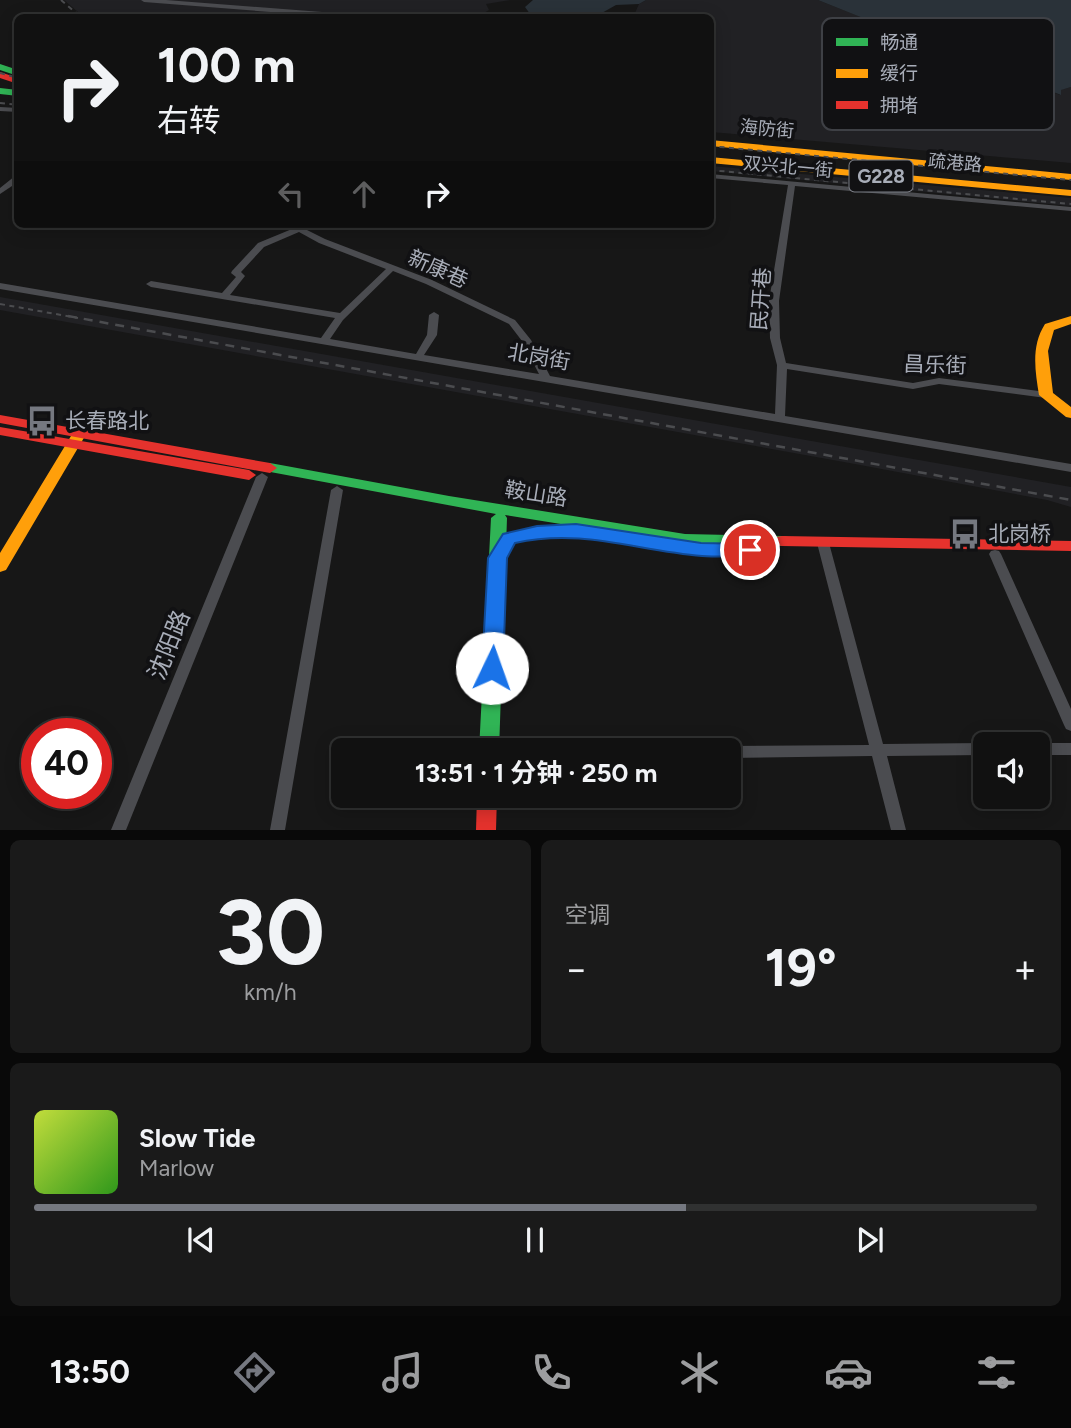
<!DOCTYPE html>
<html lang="zh">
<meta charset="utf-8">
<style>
body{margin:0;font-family:Figtree,"Noto Sans SC",sans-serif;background:#1a1a1a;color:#f1f3f6;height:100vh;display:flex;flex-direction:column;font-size:26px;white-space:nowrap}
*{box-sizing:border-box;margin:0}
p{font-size:23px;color:#9c9d9f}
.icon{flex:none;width:38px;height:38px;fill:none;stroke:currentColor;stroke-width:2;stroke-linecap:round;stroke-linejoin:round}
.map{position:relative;height:830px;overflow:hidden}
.side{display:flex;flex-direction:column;gap:10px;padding:10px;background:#090909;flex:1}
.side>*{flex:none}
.banner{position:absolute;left:14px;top:14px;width:700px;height:214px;border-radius:10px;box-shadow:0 4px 18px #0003,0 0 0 2px #303131;background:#111;color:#f1f3f6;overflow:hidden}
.tools{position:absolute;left:973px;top:732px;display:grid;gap:14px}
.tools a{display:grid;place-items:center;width:77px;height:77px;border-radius:10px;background:#111;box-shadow:0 4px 18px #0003,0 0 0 2px #303131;font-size:35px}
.speed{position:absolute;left:21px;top:718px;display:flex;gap:14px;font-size:35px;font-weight:700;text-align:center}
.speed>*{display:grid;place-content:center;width:91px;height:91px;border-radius:50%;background:#111;box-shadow:0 4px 18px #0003,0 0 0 2px #303131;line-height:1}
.speed .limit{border:10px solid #d22;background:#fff;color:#111}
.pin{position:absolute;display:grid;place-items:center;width:60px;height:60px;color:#fff;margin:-30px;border:4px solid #fff;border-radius:50%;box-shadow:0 2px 7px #0007}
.me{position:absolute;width:77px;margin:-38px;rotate:3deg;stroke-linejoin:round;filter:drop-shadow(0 0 5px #0008)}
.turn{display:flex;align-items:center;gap:24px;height:147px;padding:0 28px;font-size:32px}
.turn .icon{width:91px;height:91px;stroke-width:2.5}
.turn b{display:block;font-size:49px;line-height:60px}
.lanes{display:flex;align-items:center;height:66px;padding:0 28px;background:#0003;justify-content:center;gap:35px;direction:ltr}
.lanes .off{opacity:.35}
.big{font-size:52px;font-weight:700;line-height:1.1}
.side .tile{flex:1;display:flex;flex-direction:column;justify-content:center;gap:10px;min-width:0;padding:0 24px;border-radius:10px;background:#1a1a1a}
.side .dial{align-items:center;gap:0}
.dial b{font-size:91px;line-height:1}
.song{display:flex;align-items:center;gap:21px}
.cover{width:84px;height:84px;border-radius:10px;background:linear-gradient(135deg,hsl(70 70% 55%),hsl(110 70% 35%))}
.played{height:7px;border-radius:4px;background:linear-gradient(90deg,#757880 65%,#303131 65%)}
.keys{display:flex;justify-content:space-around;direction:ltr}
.heat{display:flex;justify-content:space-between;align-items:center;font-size:38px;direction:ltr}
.side .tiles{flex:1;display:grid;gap:10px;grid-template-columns:1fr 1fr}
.tile:last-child{grid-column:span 2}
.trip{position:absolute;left:331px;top:738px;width:410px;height:70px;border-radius:10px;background:#111;box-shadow:0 4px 18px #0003,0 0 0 2px #303131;font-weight:700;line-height:70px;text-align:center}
.menu{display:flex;height:112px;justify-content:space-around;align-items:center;background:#070707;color:#9c9d9f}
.menu .icon{width:49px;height:49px}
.menu .current{color:#757880}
.menu b{font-size:32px;color:#f1f3f6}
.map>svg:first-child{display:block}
</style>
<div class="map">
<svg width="1071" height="830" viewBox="0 0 1071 830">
<rect width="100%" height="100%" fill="#171717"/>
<!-- built -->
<path fill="#212124" d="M64,0H510L486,4L489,10L476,18H85Z
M646,0H818L899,32L886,37L968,59L1060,95V90L1071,87V163L711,132L710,18H545L635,13L639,4Z
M711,166L1071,198V206L711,171Z
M0,297L1071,487V507L1047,500L855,464L0,310Z"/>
<!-- water -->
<path fill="#2a3239" d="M533,0H646L639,4L616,5L600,14L533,18L525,7Z
M818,0H1071V87L1061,90V95L968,59L952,63L885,37L898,32Z"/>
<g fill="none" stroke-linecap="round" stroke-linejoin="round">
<!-- street -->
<path fill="#4b4c50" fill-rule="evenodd" d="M141,0H166L335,13L338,15L335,17L144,2Z
M0,107L18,108V112L0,111Z
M710,174L1071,207V211L795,186L779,301L780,338L786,363L913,383L939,378L1046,392L1051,395L1046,398L939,384L913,389L787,369L785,416L1071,464V472L0,289V283L321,338L335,318L151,287L146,284L151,281L222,293L236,277L231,273L232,271L258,243L292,229L285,224H295L325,239L432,280L515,320L531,340L550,376L775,414L777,365L770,338L769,301L788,185L710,178ZM299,232L319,243L386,269L340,313L230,295L245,276L241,272L264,247ZM393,271L426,284L509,324L522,341L539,374L424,355L437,335L439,315L434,312L429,315L427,335L416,354L330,339L343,320Z
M15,176H18V182L0,194V188Z
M262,473L268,477L126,830H111L256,477Z
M337,486L343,490L285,830H270L331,490Z
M576,526L580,527L582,530L580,533L537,536L513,541L503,558H495L493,555L505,535L537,528Z
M823,539L827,540L829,543L883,744L985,743L987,744H985V755L887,756L906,830H891L872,756L728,758V751H721L723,748L728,746L869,745L817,543L819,540Z
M995,550L999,551L1001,554L1071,709V731L1066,729L1064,725L989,554L991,551Z
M1038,743H1071V755H1038V744H1036Z"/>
<!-- fast -->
<path fill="#30b455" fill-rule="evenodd" d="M0,64L18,70V76L0,70Z
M0,88L18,90V96L0,94Z
M270,463L449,496L685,534L782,536L788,537L790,541L788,545L782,546L685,544L505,515L507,518L499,751H479L491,518L496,514L265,471L263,468L265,465Z"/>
<!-- slow -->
<path fill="#ff9f0a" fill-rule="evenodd" d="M710,140L1071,174V180L710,146Z
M710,157L1071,190V196L710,163Z
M1071,316V324L1054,330L1048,351L1053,393L1071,407V418L1066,417L1039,395C1035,370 1031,346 1045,324Z
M78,432L85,436L6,570L0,572V553L71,436Z"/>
<!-- jam -->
<path fill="#e5322d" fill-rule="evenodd" d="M0,72L18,78V84L0,78Z
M0,415L270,463L277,468L270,473L0,423Z
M0,427L249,470L256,475L249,480L0,435Z
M782,536L1071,541V551L782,546L776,545L774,541L776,537Z
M477,796H497L496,830H476Z"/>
<!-- rail-far1 -->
<path stroke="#4b4c4f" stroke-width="2" stroke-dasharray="5 4.5" stroke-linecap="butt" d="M61,0L82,18
M0,73L18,78
M0,103L18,105
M710,146L1071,180
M710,170L1071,204
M0,304L78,318"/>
<!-- rail -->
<path stroke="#4b4c4f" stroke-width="2.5" stroke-dasharray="9 7" stroke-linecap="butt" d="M68,316L1071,500"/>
</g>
<!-- route -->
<path fill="#1a73e8" stroke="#114b97" stroke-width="2" d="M576,524L701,543L750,544L757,546L760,550L757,555L750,557C734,556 718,557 702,556C636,551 583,528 515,543L507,558L503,668L500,673L492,676L485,673L482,668L488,558L503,534L537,526Z"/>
<!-- icons -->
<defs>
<g id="bus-bare" transform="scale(2.415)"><path d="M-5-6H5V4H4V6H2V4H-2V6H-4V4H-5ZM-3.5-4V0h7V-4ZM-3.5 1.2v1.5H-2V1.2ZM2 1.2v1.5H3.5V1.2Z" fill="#757880" stroke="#111113" stroke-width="2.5" paint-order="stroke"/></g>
</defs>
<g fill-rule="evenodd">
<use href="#bus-bare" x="42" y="421"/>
<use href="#bus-bare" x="965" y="534"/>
</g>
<g text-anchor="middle" stroke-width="7" stroke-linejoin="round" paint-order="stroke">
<!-- far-street labels -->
<g font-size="18" fill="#a8adb8" stroke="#111113">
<text transform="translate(767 129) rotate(5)" y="6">海防街</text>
<text transform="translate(955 163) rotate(5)" y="6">疏港路</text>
<text transform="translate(788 167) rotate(5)" y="6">双兴北一街</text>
</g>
<!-- shield labels -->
<rect fill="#111113" stroke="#7b7e86" stroke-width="2" x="849.5" y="160.5" width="63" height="31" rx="5"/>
<g font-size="19" font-weight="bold" fill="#a8adb8">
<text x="881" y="183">G228</text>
</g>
<!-- street labels -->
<g font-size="21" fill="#a8adb8" stroke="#111113">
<text transform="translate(438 269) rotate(24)" y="7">新康巷</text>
<text transform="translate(761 299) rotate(-86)" y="7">民开巷</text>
<text transform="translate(539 357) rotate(10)" y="7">北岗街</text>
<text transform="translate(935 365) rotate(2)" y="7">昌乐街</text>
<text transform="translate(536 494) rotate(9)" y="7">鞍山路</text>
</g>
<!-- poi labels -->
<g font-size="21" fill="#a8adb8" stroke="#111113" text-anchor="start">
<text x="65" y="428">长春路北</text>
<text x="988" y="541">北岗桥</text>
</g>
<!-- near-street labels -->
<g font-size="24" fill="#a8adb8" stroke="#111113">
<text transform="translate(169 645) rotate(-68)" y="8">沈阳路</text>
</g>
</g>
<!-- legend -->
<rect x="822" y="18" width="232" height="112" rx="10" fill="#111113" stroke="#3e4045" stroke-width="2"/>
<rect x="836" y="38" width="32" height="8" fill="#30b455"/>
<rect x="836" y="69" width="32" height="9" fill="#ff9f0a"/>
<rect x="836" y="101" width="32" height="8" fill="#e5322d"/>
<g font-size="19" fill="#a8adb8">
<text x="880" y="49">畅通</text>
<text x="880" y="80">缓行</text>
<text x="880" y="112">拥堵</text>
</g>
</svg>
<div class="tools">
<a><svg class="icon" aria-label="sound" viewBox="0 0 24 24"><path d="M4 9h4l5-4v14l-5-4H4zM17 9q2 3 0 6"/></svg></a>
</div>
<div class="speed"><div class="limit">40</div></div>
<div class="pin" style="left:750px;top:550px;background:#d93025"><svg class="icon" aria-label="arrive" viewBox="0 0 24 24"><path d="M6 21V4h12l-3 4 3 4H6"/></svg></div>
<svg class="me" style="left:492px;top:668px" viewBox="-20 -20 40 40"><circle r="19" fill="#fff"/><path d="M0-13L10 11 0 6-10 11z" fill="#1a73e8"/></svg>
<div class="trip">13:51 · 1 分钟 · 250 m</div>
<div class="banner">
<div class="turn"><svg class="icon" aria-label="right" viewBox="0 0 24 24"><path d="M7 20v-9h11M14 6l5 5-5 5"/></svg><div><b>100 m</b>右转</div></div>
<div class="lanes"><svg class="icon off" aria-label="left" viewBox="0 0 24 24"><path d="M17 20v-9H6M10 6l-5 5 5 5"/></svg><svg class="icon off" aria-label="ahead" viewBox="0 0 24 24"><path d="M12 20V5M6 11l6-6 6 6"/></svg><svg class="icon" aria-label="right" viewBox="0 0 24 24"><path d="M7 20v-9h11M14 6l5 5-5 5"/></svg></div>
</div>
</div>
<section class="side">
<div class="tiles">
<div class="tile dial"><b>30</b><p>km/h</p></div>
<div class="tile"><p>空调</p>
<div class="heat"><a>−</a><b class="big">19°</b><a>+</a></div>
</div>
<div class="tile">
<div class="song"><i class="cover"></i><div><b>Slow Tide</b><p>Marlow</p></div></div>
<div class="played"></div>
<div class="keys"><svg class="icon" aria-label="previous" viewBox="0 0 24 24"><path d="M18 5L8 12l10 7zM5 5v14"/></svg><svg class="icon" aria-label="pause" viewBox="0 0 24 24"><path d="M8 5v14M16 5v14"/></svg><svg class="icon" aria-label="next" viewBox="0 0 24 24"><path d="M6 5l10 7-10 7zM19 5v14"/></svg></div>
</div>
</div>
</section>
<nav class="menu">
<b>13:50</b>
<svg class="icon current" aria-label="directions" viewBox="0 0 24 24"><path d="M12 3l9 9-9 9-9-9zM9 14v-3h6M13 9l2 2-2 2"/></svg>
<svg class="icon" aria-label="music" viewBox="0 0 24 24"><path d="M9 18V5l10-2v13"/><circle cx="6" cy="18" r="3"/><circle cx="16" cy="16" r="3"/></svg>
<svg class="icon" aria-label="phone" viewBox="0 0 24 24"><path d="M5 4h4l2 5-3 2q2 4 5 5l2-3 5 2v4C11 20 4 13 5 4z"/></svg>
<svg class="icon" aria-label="climate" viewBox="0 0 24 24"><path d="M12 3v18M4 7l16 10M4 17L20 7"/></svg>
<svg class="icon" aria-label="car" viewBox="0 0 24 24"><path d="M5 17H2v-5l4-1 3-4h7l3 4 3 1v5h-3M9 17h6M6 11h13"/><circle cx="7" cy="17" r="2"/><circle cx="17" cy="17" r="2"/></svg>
<svg class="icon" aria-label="filters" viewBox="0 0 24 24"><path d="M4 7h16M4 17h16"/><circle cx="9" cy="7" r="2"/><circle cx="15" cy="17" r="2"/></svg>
</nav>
